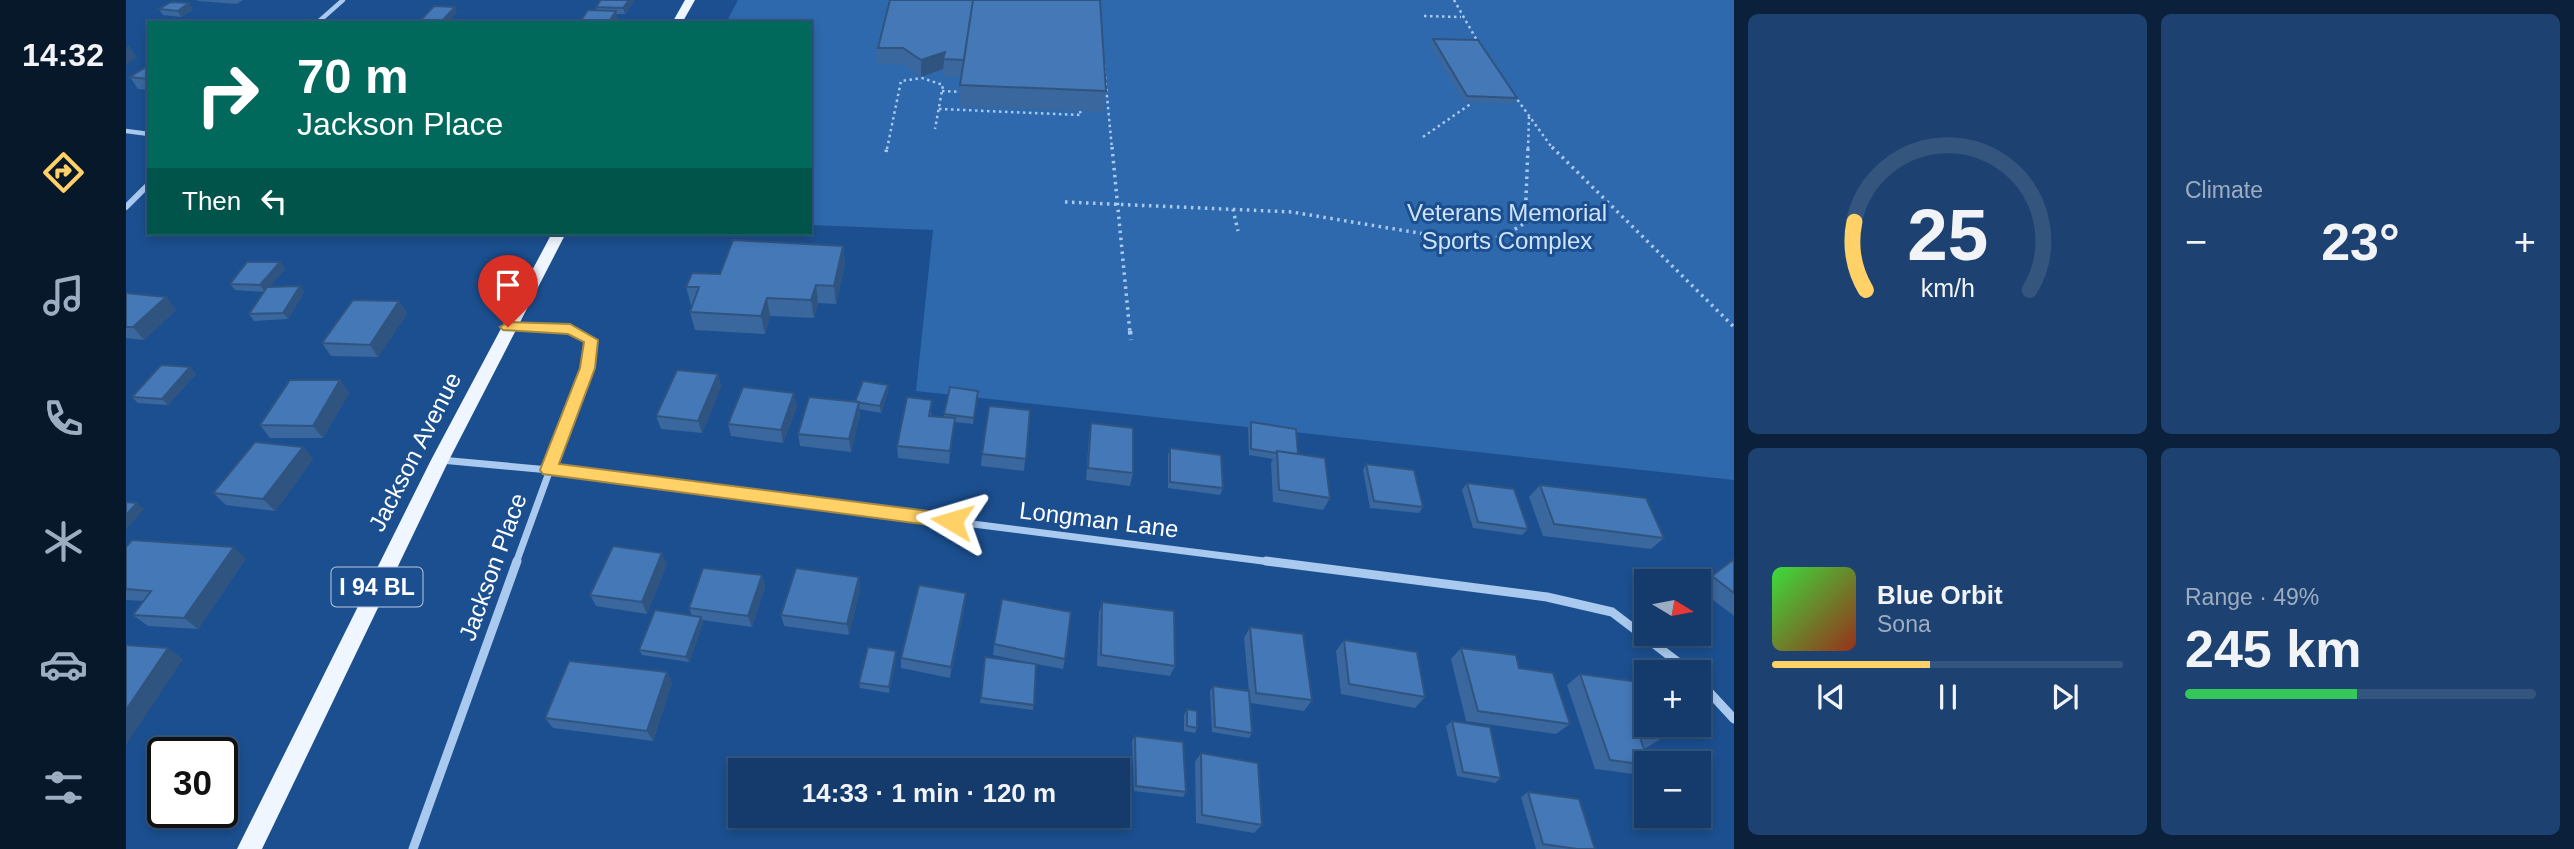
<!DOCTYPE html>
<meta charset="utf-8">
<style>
body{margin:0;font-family:Arial,sans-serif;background:#1d4271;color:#f1f3f6;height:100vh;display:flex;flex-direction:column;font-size:26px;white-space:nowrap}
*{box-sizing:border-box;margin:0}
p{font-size:23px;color:#9dadc1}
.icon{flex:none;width:38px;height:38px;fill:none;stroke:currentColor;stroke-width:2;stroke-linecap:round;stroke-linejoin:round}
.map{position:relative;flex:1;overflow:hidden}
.sheet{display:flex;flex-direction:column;gap:14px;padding:14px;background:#0b203b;width:840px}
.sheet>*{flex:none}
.hud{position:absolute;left:21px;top:21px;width:665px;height:214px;border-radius:0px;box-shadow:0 4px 10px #0003,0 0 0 2px #33557e;background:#00695c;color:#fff;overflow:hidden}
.needle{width:46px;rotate:100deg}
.tools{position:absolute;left:1508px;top:569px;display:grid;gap:14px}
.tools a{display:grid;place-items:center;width:77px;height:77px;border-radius:0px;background:#143b6b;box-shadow:0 4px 10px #0003,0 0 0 2px #33557e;font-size:35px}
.speed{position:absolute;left:21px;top:737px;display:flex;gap:14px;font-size:35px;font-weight:700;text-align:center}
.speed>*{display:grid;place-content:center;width:91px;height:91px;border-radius:50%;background:#143b6b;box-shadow:0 4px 10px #0003,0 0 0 2px #33557e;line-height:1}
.speed .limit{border:4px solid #111;border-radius:10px;background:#fff;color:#111}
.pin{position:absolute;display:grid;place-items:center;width:60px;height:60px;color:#fff;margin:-72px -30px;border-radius:50% 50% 50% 0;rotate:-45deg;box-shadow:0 0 7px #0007}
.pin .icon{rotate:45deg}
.me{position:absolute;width:77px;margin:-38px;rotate:277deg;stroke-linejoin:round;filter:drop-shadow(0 0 5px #0008)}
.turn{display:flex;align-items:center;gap:24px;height:147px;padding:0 35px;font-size:32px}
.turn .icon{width:91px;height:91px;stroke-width:2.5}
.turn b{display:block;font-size:49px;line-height:60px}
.then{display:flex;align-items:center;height:66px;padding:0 35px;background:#0003;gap:14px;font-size:26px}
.big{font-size:52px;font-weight:600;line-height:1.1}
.sheet .tile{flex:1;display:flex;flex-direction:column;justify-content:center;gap:10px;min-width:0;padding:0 24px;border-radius:10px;background:#1d4271}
.sheet .dial{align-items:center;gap:0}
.dial svg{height:182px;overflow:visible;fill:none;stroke:#33557e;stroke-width:7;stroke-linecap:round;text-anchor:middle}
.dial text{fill:#f1f3f6;stroke:none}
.song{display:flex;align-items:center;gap:21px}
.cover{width:84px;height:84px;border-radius:10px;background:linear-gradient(135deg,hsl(120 70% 55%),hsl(10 70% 35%))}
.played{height:7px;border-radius:4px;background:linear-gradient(90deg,#ffd166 45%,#33557e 45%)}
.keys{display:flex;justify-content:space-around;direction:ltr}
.heat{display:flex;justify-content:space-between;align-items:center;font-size:38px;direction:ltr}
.charge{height:10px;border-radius:5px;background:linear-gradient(90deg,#34c759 49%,#33557e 0)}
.sheet .tiles{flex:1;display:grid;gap:14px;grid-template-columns:repeat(2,1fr)}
.trip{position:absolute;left:602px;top:758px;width:402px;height:70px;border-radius:0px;background:#143b6b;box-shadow:0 4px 10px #0003,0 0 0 2px #33557e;font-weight:600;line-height:70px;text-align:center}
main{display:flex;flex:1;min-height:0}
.dock{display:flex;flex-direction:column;width:126px;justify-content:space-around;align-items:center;background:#08182b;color:#9dadc1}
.dock .icon{width:49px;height:49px}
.dock .selected{color:#ffd166}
.dock b{font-size:32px;color:#f1f3f6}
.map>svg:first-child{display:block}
</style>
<main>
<nav class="dock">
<b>14:32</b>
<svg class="icon selected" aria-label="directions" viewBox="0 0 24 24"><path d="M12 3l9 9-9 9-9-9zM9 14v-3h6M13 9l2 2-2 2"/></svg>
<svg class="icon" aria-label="music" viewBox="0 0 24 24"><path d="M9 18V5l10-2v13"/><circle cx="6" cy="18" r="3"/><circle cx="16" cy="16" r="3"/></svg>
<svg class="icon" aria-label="phone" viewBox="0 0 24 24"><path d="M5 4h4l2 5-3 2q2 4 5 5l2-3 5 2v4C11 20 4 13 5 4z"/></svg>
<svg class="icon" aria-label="climate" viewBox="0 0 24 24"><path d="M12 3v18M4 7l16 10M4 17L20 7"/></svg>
<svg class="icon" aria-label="car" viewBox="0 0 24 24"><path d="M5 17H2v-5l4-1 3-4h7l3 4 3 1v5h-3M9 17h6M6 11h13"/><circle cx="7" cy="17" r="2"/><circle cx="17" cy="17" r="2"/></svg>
<svg class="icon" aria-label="filters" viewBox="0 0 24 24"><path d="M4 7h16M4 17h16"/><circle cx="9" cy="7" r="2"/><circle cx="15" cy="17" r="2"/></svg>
</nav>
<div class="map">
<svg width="1608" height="849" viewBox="0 0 1608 849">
<rect width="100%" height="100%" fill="#1b4f8f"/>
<!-- green -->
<path fill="#2e69ad" d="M612,0H1608V480L790,391L807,230L684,225V23H600Z"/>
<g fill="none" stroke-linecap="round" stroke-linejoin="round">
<!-- path-far2 -->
<path stroke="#a9c9ee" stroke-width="2.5" stroke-dasharray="2.5 3.5" stroke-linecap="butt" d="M1328,0L1353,44
M1298,16L1335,17
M978,65L986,149
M816,91L836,92
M1388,95L1427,149
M813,109L955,115L954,111
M1297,137L1346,103
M761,149L775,81L796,78L817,85L809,129
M1402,149L1403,117"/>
<!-- path-far1 -->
<path stroke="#a9c9ee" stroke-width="3.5" stroke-dasharray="2.5 4.5" stroke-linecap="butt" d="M986,147L1004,333
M1426,147L1608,327
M760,152L761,147
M939,202L1166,212L1347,242L1378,236L1399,223L1402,147
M1107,209L1112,231"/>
<!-- path -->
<path stroke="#a9c9ee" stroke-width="4.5" stroke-dasharray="3.5 5" stroke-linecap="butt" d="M1004,331L1005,340"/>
<!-- minor-far3 -->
<path stroke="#a9c9ee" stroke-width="4.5" d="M191,23L217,0
M0,131L23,134"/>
<!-- minor-far2 -->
<path stroke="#a9c9ee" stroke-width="6" d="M0,207L23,184
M382,327L444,329L452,333"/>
<!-- minor-far1 -->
<path stroke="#a9c9ee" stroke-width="7" d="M315,460L423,470L1153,563
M390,563L461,368L465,340L448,331"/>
<!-- minor -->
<path stroke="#a9c9ee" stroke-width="9" d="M1140,561L1421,597L1486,612L1565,672
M1573,681L1608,719
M287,849L391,561"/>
<!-- primary -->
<path fill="#f0f6ff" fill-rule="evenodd" d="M559,0H569L556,23H546Z
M426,233H440L323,460L136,849H111L305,460Z"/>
</g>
<!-- wall -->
<path fill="#3a679d" d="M71,0H117L111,4L72,1Z
M509,0L499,14H490L493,23L471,11L470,7Z
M764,0L980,91L977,112L833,106L835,77L817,76V69L795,77L778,65L752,64V48Z
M33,9H67L55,17L37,15Z
M1307,39L1391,98L1387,104L1338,102L1304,45Z
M23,65V90L12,89L4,77Z
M117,233H147L144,236L119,235Z
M717,246L719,264L710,304L692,303L688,318L644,316L639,334L569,330L564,312L566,305H565L560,287L594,274Z
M154,262L159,269L143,287L174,286L178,292L162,319L128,321L123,314L138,292L109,290L104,284Z
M0,293L40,297L50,310L18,340L0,338Z
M273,301L281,314L252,357L205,356L196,343Z
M64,367L70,374L42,405L12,403L6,397Z
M592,374L595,387L576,433L535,429L530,416Z
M214,380L223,393L197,438H144L134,425Z
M762,385V392L755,413L733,409L734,415L725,452L674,446L672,434Z
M852,391L847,424L828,422L823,464L772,458L771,446L806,412L805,416L818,417V414Z
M671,406L657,443L605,436L602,424Z
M904,410L898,471L855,466L856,454Z
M1125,422L1172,454L1204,498L1197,510L1147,502L1145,463L1147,459L1123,455L1122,429Z
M965,423L1007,473L1004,486L960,480L963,436Z
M177,447L187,459L149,511L100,505L87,493Z
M1044,448L1097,488L1094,495L1042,488V455Z
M1240,464L1297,507L1293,513L1244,508L1237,470Z
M1341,483L1402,529L1396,535L1347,528L1336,490Z
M1414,485L1538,538L1525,549L1417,536L1403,497Z
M0,547L120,558L72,629L22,626L7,615L18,601L0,600Z
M1608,559V616L1573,589V586Z
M541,564L521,614L470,606L464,595Z
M636,575L639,587L626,627L576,620L577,623L563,662L516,655L513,650L566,616L563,608Z
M733,577L734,589L723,635L658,626L655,615Z
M976,602L1049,666L1044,676L971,666L973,613Z
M839,604L824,678L775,668V658Z
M1124,627L1186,700L1178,711L1124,703L1118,638Z
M1218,640L1299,697L1289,708L1215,694L1210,651Z
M868,644L939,659L937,669L910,664L907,710L854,703L859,657L905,663L867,655Z
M1335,648L1393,668L1444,724L1430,734L1340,721L1325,659Z
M770,657L763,693L734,688L733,683Z
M541,672L546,683L527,741L427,728L419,718Z
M1454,674L1536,738L1520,748H1517L1521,767L1508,774L1469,769L1441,685Z
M1087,686L1126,733L1123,738L1086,732L1084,691Z
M1061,709L1071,728L1069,733L1058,731V715Z
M1326,721L1375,778L1369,783L1331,776L1320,726Z
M1009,736L1060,792L1057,797L1008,791L1006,741Z
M1075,753L1136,825L1128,833L1070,823L1069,762Z
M1402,792L1469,849H1410L1395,797Z"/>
<!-- shaded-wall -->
<path fill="#305480" d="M503,0H509L499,14L497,8Z
M63,3L67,9L55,17L52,11Z
M329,7L331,13L322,23H314Z
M490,11L493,23H482Z
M3,46L11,57L0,65V47Z
M819,52L817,69L795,77V60Z
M717,246L719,264L710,304L708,286Z
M154,262L159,269L139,292L134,285Z
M690,285L692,303L688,318L685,300Z
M174,286L178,292L162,319L157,313Z
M40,297L50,310L18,340L7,327Z
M641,298L644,316L639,334L635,316Z
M273,301L281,314L252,357L244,345Z
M64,367L70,374L42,405L36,399Z
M592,374L595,387L576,433L572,421Z
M214,380L223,393L197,438L187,426Z
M762,385V392L755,413L754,406Z
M668,393L671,406L657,443L655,430Z
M733,402L734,415L725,452L723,439Z
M829,418L828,430L823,464L824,451Z
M177,447L187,459L149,511L137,499Z
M11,503L18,509L0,530V515Z
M108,547L120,558L72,629L58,618Z
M536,553L541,564L521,614L516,602Z
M636,575L639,587L626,627L622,616Z
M733,577L734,589L723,635L721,624Z
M840,593L839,604L824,678L825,667Z
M575,617L577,623L563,662L560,657Z
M42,648L57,659L0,745V710Z
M770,651V657L763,693V687Z
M541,672L546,683L527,741L521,731Z"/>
<!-- building -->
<path fill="#4478b7" stroke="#305480" stroke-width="2" d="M475,0H503L497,8L470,7Z
M764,0H847L838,60L817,59L819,52L795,60L777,48H752Z
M847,0H974L980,91L834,85Z
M45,2L63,3L52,11L33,9Z
M308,6L329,7L314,23H292Z
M462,10L490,11L482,23H453Z
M1307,39L1352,40L1391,98L1341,96Z
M23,65V79L4,77Z
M607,240L717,246L708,286L690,285L685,300L641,298L635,316L564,312L573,287H560L566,273L594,274Z
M121,262H154L134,285L104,284Z
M174,286L157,313L123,314L141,287Z
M0,293L40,297L7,327H0Z
M227,300L273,301L244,345L196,343Z
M35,365L64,367L36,399L6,397Z
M551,370L592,374L572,421L530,416Z
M164,380H214L187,426L134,425Z
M737,381L762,385L754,406L729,402Z
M617,387L668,393L655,430L602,424Z
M824,387L852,391L848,418L818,414Z
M683,397L733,402L723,439L672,434Z
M781,397L806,400L803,416L829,418L824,451L771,446Z
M863,406L904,410L900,459L856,454Z
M1125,422L1170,429L1172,454L1151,451L1150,453L1125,449Z
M965,423L1007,428V473L962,468Z
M129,442L177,447L137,499L87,493Z
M1044,448L1095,455L1097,488L1044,482Z
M1151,451L1199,458L1204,498L1153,490Z
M1240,464L1288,470L1297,507L1248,501Z
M1341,483L1388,489L1402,529L1352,522Z
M1414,485L1520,498L1538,538L1428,524Z
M0,502L11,503L0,515Z
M6,540L108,547L58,618L7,615L25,591L0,589V547Z
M487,546L536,553L516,602L464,595Z
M1608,559V593L1586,576Z
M577,568L636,575L622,616L563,608Z
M670,568L733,577L721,624L655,615Z
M793,585L840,593L825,667L775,658Z
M876,599L945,612L939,659L868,644Z
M976,602L1048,611L1049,666L975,655Z
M529,610L575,617L560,657L513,650Z
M1124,627L1177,634L1186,700L1130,693Z
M1218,640L1291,652L1299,697L1223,684Z
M0,645L42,648L0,710Z
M742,647L770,651L763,687L733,683Z
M1335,648L1390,655L1393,668L1427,673L1444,724L1352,711Z
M859,657L910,664L908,705L855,698Z
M443,661L541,672L521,731L419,718Z
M1454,674L1513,682L1521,700V724H1530L1536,738L1513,735L1523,763H1521V765L1484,760Z
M1087,686L1123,691L1126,733L1089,727Z
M1061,709L1071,711V728L1061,726Z
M1326,721L1364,727L1375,778L1337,772Z
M1009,736L1057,742L1060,792L1010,786Z
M1075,753L1132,763L1136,825L1076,815Z
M1402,792L1453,799L1469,849H1451L1417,844Z"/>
<!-- route -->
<path fill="#ffd166" stroke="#a68842" stroke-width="2" d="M382,322L444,324L472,340L469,368L433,464L826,514L835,521L826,528L417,474L414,470L454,368L458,342L442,334L377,330L374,327Z"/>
<g text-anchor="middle" stroke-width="6" stroke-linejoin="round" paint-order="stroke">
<!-- shield labels -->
<rect fill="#1b4f8f" stroke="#bbcadd" stroke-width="2" x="205.5" y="567.5" width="91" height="39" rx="5"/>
<g font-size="23" font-weight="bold" fill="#fff">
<text x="251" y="595">I 94 BL</text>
</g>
<!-- park labels -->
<g font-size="24" fill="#cfe3fa" stroke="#1b4f8f">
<text x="1381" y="221">Veterans Memorial<tspan x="1381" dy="28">Sports Complex</tspan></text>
</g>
<!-- street labels -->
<g font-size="24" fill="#fff" stroke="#1b4f8f">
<text transform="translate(289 452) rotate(-63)" y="8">Jackson Avenue</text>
<text transform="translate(973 520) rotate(7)" y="8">Longman Lane</text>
<text transform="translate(367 567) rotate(-70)" y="8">Jackson Place</text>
</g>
</g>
</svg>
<div class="tools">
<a><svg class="needle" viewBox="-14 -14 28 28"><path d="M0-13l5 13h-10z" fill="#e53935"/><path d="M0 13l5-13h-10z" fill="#9dadc1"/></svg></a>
<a>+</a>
<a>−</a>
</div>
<div class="speed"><div class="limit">30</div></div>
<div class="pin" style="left:382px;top:327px;background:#d93025"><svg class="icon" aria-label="arrive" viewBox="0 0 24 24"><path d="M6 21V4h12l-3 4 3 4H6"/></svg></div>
<svg class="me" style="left:826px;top:521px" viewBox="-20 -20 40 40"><path d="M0-17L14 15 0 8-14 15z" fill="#ffd166" stroke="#fff" stroke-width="4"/></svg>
<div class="trip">14:33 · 1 min · 120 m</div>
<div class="hud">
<div class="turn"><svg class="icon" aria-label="right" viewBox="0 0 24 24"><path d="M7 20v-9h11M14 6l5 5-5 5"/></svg><div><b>70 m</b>Jackson Place</div></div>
<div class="then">Then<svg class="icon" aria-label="left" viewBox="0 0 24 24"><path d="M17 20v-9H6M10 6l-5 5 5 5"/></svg></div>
</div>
</div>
<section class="sheet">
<div class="tiles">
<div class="tile dial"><svg viewBox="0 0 100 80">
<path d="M14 69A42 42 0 1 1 86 69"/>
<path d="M14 69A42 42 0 0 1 9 39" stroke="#ffd166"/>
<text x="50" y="56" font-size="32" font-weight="700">25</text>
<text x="50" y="72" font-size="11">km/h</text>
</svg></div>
<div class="tile"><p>Climate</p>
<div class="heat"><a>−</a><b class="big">23°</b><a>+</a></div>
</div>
<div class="tile">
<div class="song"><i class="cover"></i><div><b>Blue Orbit</b><p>Sona</p></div></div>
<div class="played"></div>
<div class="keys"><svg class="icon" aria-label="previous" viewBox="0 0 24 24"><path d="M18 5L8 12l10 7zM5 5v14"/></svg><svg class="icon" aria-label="pause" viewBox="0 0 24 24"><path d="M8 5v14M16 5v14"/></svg><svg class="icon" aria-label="next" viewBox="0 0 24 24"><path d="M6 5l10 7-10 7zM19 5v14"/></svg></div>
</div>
<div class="tile"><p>Range · 49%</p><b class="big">245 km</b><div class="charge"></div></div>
</div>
</section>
</main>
